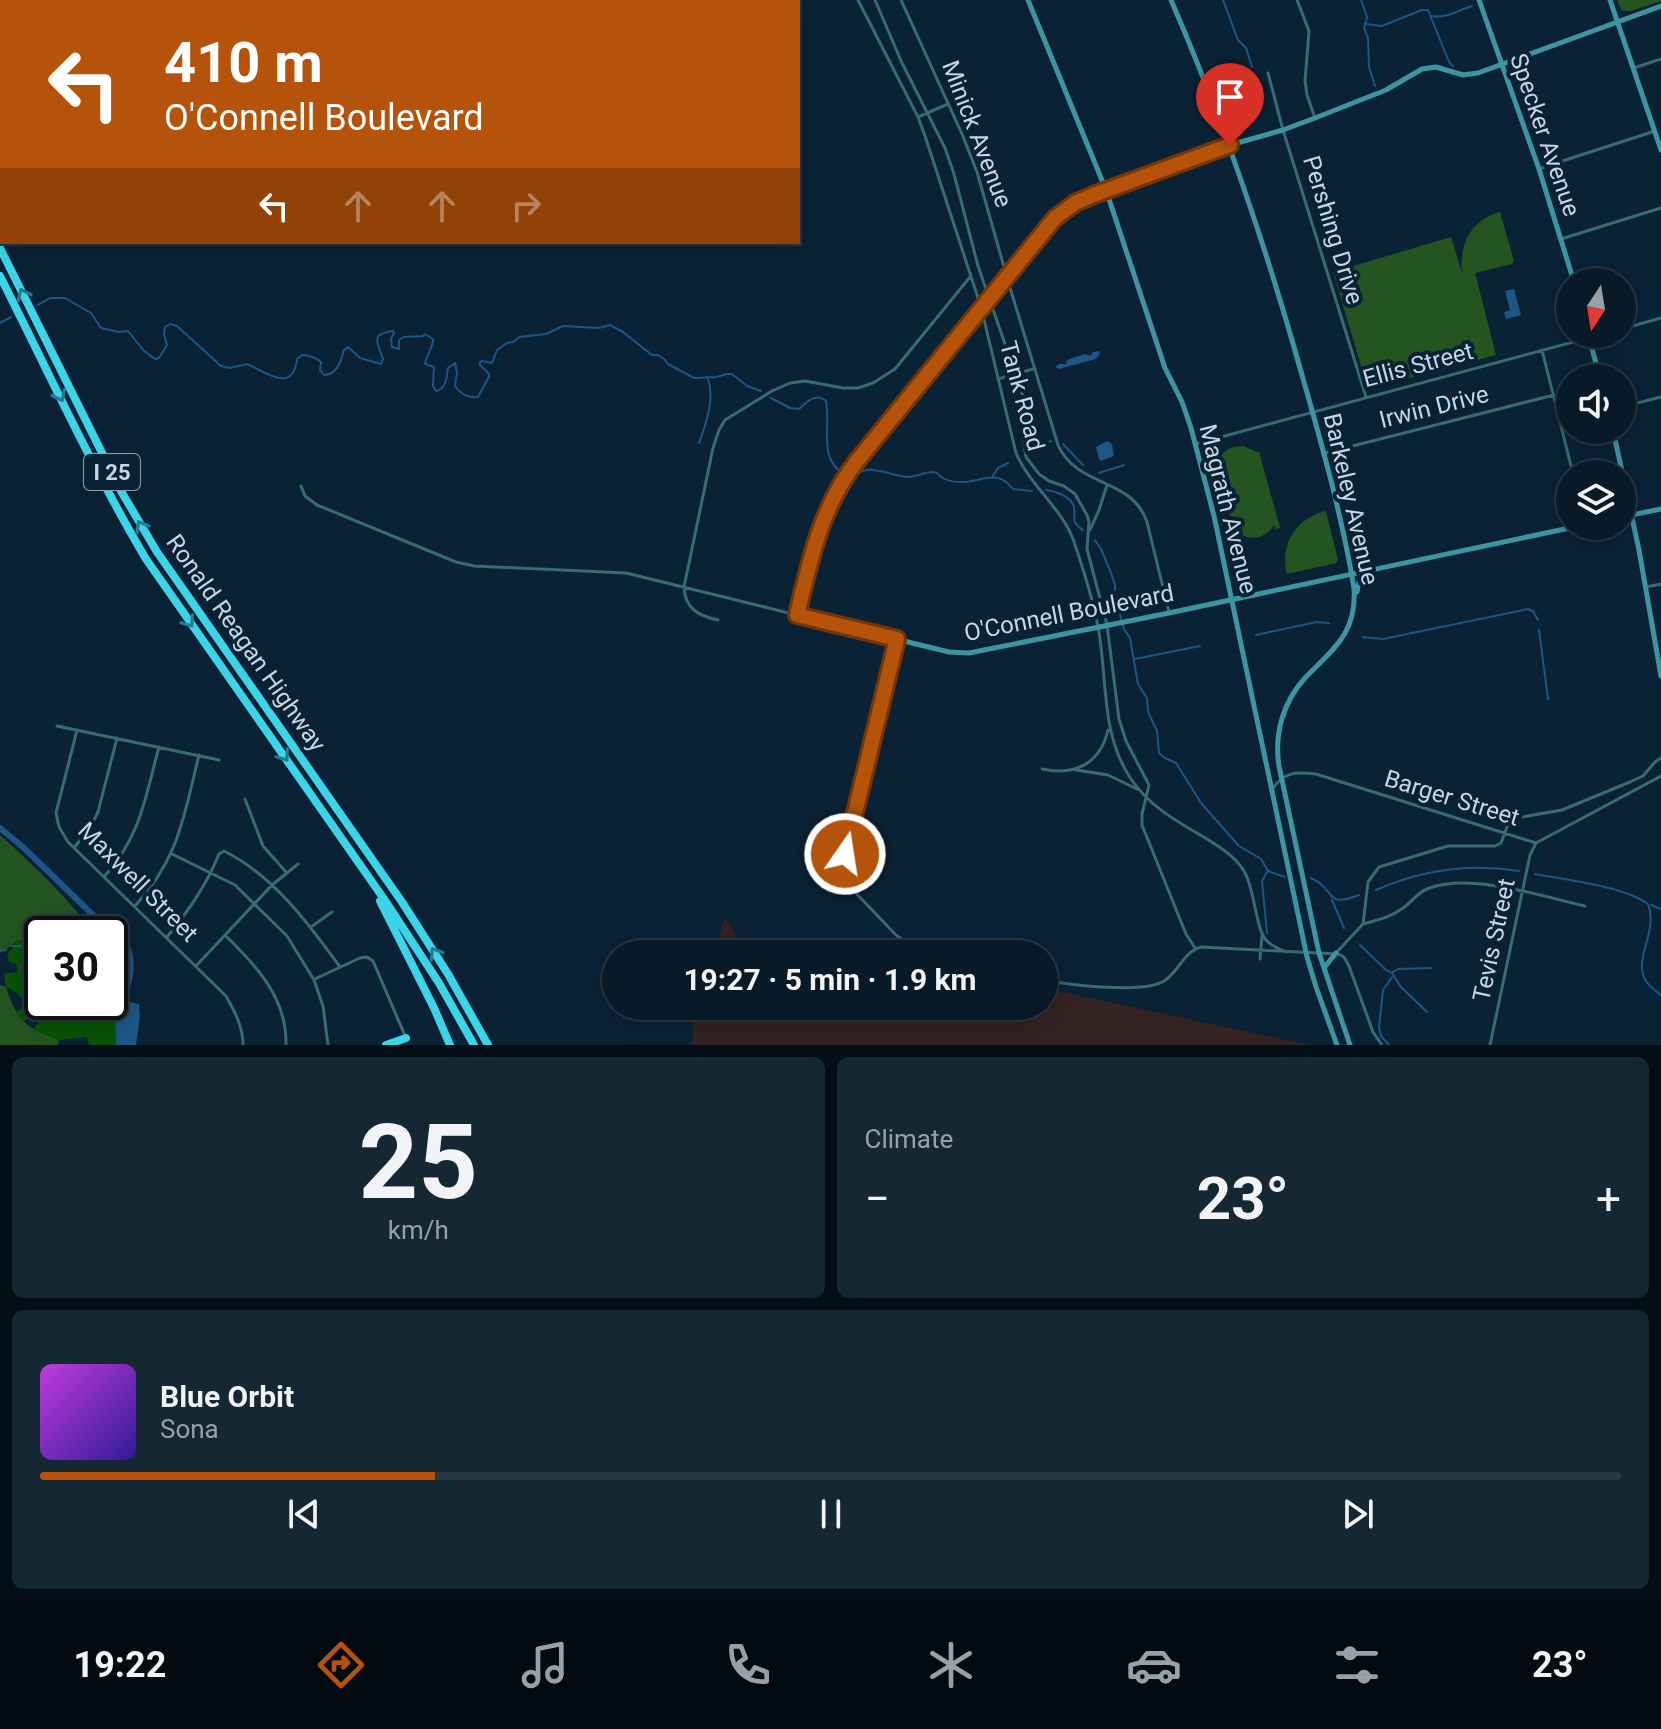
<!DOCTYPE html>
<meta charset="utf-8">
<style>
body{margin:0;font-family:Roboto,sans-serif;background:#162734;color:#f1f3f6;height:100vh;display:flex;flex-direction:column;font-size:30px;white-space:nowrap}
*{box-sizing:border-box;margin:0}
p{font-size:26px;color:#98a1a8}
.icon{flex:none;width:44px;height:44px;fill:none;stroke:currentColor;stroke-width:2;stroke-linecap:round;stroke-linejoin:round}
.map{position:relative;height:1045px;overflow:hidden}
.drawer{display:flex;flex-direction:column;gap:12px;padding:12px;background:#040e16;flex:1}
.drawer>*{flex:none}
.guide{position:absolute;left:0px;top:0px;width:800px;height:244px;box-shadow:0 4px 20px #0003,0 0 0 2px #293845;background:#b45309;color:#fff;overflow:hidden}
.needle{width:52px;rotate:192deg}
.controls{position:absolute;left:1556px;top:268px;display:grid;gap:16px}
.controls a{display:grid;place-items:center;width:80px;height:80px;border-radius:50%;background:#081a28;box-shadow:0 4px 20px #0003,0 0 0 2px #293845;font-size:40px}
.speed{position:absolute;left:24px;top:916px;display:flex;gap:16px;font-size:40px;font-weight:700;text-align:center}
.speed>*{display:grid;place-content:center;width:104px;height:104px;border-radius:50%;background:#081a28;box-shadow:0 4px 20px #0003,0 0 0 2px #293845;line-height:1}
.speed .limit{border:4px solid #111;border-radius:12px;background:#fff;color:#111}
.pin{position:absolute;display:grid;place-items:center;width:68px;height:68px;color:#fff;margin:-82px -34px;border-radius:50% 50% 50% 0;rotate:-45deg;box-shadow:0 0 8px #0007}
.pin .icon{rotate:45deg}
.me{position:absolute;width:88px;margin:-44px;rotate:13deg;stroke-linejoin:round;filter:drop-shadow(0 0 6px #0008)}
.turn{display:flex;align-items:center;gap:28px;height:168px;padding:0 32px;font-size:36px}
.turn .icon{width:104px;height:104px;stroke-width:2.5}
.turn b{display:block;font-size:56px;line-height:68px}
.lanes{display:flex;align-items:center;height:76px;padding:0 32px;background:#0003;justify-content:center;gap:40px;direction:ltr}
.lanes .off{opacity:.35}
.big{font-size:60px;font-weight:700;line-height:1.1}
.drawer .widget{flex:1;display:flex;flex-direction:column;justify-content:center;gap:12px;min-width:0;padding:0 28px;border-radius:12px;background:#162734}
.drawer .dial{align-items:center;gap:0}
.dial b{font-size:104px;line-height:1}
.song{display:flex;align-items:center;gap:24px}
.cover{width:96px;height:96px;border-radius:12px;background:linear-gradient(135deg,hsl(290 70% 55%),hsl(250 70% 35%))}
.played{height:8px;border-radius:4px;background:linear-gradient(90deg,#b45309 25%,#293845 25%)}
.keys{display:flex;justify-content:space-around;direction:ltr}
.heat{display:flex;justify-content:space-between;align-items:center;font-size:44px;direction:ltr}
.drawer .tiles{flex:1;display:grid;gap:12px;grid-template-columns:1fr 1fr}
.widget:last-child{grid-column:span 2}
.trip{position:absolute;left:602px;top:940px;width:456px;height:80px;border-radius:40px;background:#081a28;box-shadow:0 4px 20px #0003,0 0 0 2px #293845;font-weight:700;line-height:80px;text-align:center}
.dock{display:flex;height:128px;justify-content:space-around;align-items:center;background:#030a10;color:#98a1a8}
.dock .icon{width:56px;height:56px}
.dock .selected{color:#b45309}
.dock b{font-size:36px;color:#f1f3f6}
.map>svg:first-child{display:block}
</style>
<div class="map">
<svg width="1661" height="1045" viewBox="0 0 1661 1045">
<rect width="100%" height="100%" fill="#0a2236"/>
<!-- industrial -->
<path fill="#352223" d="M725,918L749,954H713Z
M1044,988L1309,1045H692L695,1006H1044Z"/>
<!-- green -->
<path fill="#245521" d="M1617,0H1661V1L1631,11H1622Z
M1500,212L1514,261L1512,264L1475,273L1496,355L1368,389L1333,272L1451,237L1462,273C1459,244 1471,220 1500,212Z
M1243,446L1257,452H1259L1280,528L1276,529L1274,525C1265,540 1243,544 1233,525C1229,516 1227,504 1224,494C1219,473 1211,447 1243,446Z
M1326,511L1338,560L1336,563L1287,574C1279,545 1296,518 1326,511Z
M0,835C34,866 67,896 94,934H42V937L36,932L27,939L17,941L6,950L0,951Z
M0,985L6,987C18,1022 25,1027 59,1040L58,1045H0Z"/>
<!-- forest -->
<path fill="#095307" d="M36,931L42,937V1002H47L40,1004L24,1022L16,1012L27,1005L16,992L6,987L4,974L18,972L16,964L9,962L7,955L17,941L27,939Z
M59,1002H105L116,1019V1045H89L87,1037L59,1040L33,1030L39,1022H49L68,1013Z"/>
<!-- water -->
<path fill="#1d5687" d="M1514,289L1521,315L1506,319L1504,312L1510,310L1505,291Z
M1099,351L1100,354L1096,359L1059,369L1055,367L1059,364H1066L1067,360L1085,354L1090,356L1093,352Z
M1107,441L1112,444L1114,456L1101,461L1099,459L1096,447Z
M115,999L139,1004L140,1016L136,1045H116Z"/>
<g fill="none" stroke-linecap="round" stroke-linejoin="round">
<!-- stream -->
<path stroke="#1d5687" stroke-width="2" d="M1223,0L1238,40L1246,48L1252,67
M1361,0L1367,17L1364,28L1368,38L1369,67L1375,86
M1432,16C1446,19 1459,10 1472,6
M1366,24L1382,26L1422,10H1428L1449,62L1453,66
M38,305L50,298H65L91,313L101,328L119,332L128,331L144,351L155,359L159,358L167,345L164,334L165,327L170,324L177,326L221,366L230,368L247,364C264,371 293,395 297,359L302,355C309,355 315,357 321,362L320,370L324,375C337,375 341,361 344,350L348,347L360,358L381,364L383,359C378,343 369,334 393,331L394,333L391,339L392,347L399,349V340L404,337L423,336L425,334L433,339C433,349 426,355 425,364L434,367L433,386L436,391C446,389 447,377 448,368L455,363L457,373L455,386C461,394 467,398 478,397L489,377V374L480,365V362L482,361L492,363L497,350L507,343L513,342L519,337L546,334L563,326L599,328L610,325L623,332L652,355H658L664,359L668,364L694,378L716,377L727,374H732L747,386L761,391
M0,323L11,317
M771,398L790,408L799,409C807,402 816,392 826,401C831,425 818,459 843,473
M699,443C706,424 715,398 708,379
M1063,444L1083,465
M1028,453L1038,446L1051,441
M1099,473L1124,465
M853,474C876,464 885,475 908,477C916,477 924,472 932,472C941,473 936,474 943,478C948,481 955,482 961,482C974,483 985,475 998,478C1005,479 1008,484 1013,489L1032,491
M992,477L998,468L1008,463
M1046,490C1055,491 1071,496 1074,507C1076,519 1070,521 1083,530
M1095,540L1101,549L1111,573L1115,585V597L1124,629L1130,638L1138,684L1147,698L1148,712L1157,731L1159,753L1165,758L1176,763L1201,803L1239,846L1261,859L1268,871L1285,877
M1539,630L1548,699
M1256,635L1317,622L1329,623
M1363,637L1383,639L1528,609L1533,611L1538,620
M1135,659L1200,646
M1535,874C1566,880 1624,886 1648,904C1659,931 1632,960 1646,981C1650,987 1656,991 1661,995
M1311,878C1337,889 1323,909 1359,895
M1376,890C1421,870 1470,863 1519,871
M1332,900L1344,928
M1651,905L1661,909
M1267,933L1262,881L1267,872
M1360,945L1386,970L1392,973L1401,987L1427,1012
M12,946H25L42,955
M0,951L6,950
M1393,972L1398,969L1431,968
M91,1002L117,1020
M1389,1045L1381,1036L1379,1027L1383,990L1392,977"/>
<!-- river -->
<path stroke="#1d5687" stroke-width="6" d="M0,828L23,847L128,949C135,969 127,987 122,1006"/>
<!-- street -->
<path stroke="#386b73" stroke-width="3" d="M858,0L918,117L925,136L981,307L1016,453C1029,484 1062,509 1073,539C1082,565 1093,600 1098,627C1108,679 1100,733 1131,779C1148,805 1176,821 1202,836C1218,846 1234,855 1244,871C1255,889 1255,927 1266,940C1271,946 1279,949 1286,952
M875,0L902,63L945,148L954,174L978,266L1023,396V438L1026,457L1039,474L1049,481L1064,486L1075,494L1087,515L1089,522L1087,549L1107,625L1119,719L1126,741L1149,785L1142,814V825L1186,934L1195,948
M901,0L962,134L977,172L1008,281L1058,445C1077,488 1132,477 1147,522L1169,612
M1297,0L1309,31L1305,81L1307,95L1315,118
M1634,68L1661,59
M1268,73L1283,130L1366,397
M918,117L948,104
M1541,168L1655,131
M1561,239L1661,208
M1622,329L1661,318
M1542,350L1573,474
M998,379L1033,369
M1622,407L1661,397
M1195,444L1603,334
M1325,453L1554,395
M301,486L305,496L317,505L456,562L474,566L626,573L797,615
M1090,530L1099,510L1107,485
M1646,587L1661,584
M718,620C699,616 685,609 684,587L713,448L719,430L725,420L772,391L790,383L805,381L843,388H858L873,383L895,369L970,277
M897,639L847,844L845,871L852,889L896,935L911,946L928,954
M57,726L219,760
M77,730L56,813L59,827L68,842L226,996C235,1012 243,1027 243,1045
M1042,769C1075,776 1100,764 1108,730
M1076,770L1108,775L1137,789
M1272,790C1283,771 1297,772 1316,774L1536,843L1661,776
M245,799L263,846L286,872
M74,848L92,824L98,812L117,738
M172,854L235,885L287,936L314,980L323,1006L328,1045
M104,877C141,836 145,798 159,747
M135,906C179,859 184,815 199,755
M1363,924C1378,920 1391,917 1403,908C1412,902 1417,893 1427,889C1471,872 1540,896 1585,906
M311,927L332,912
M225,935C256,966 287,997 286,1045
M167,937C189,910 206,886 219,854L224,851C274,876 308,923 340,967
M1336,953L1363,924L1368,882L1379,867L1448,846H1495L1501,843L1507,827L1516,818L1562,810L1630,782L1643,776L1655,762L1661,758
M1260,959L1262,936
M196,966L272,885L298,864
M315,979L360,958L367,957L373,961L406,1038
M1044,980C1070,985 1143,994 1164,981C1179,972 1183,952 1201,947L1338,954L1344,957L1349,966L1373,1032L1382,1045
M1490,1045L1530,855L1536,843"/>
<!-- secondary -->
<path stroke="#3e95a2" stroke-width="5" d="M1028,0L1106,190L1165,368L1182,402L1191,428L1214,516L1307,957L1316,987L1337,1045
M1171,0C1224,122 1266,247 1302,375C1322,445 1342,516 1354,588C1357,634 1333,649 1305,678C1283,702 1274,734 1279,766L1319,953L1350,1045
M1479,0L1539,169L1574,282
M1610,0L1661,150
M1588,334L1600,378
M1613,430L1639,550L1661,676
M1622,517L1661,509
M1579,526L1169,613L969,653L949,652L797,615C808,568 817,520 844,478L1045,228L1068,208L1088,197L1230,145L1283,130L1315,118L1386,90L1422,69L1436,67L1463,75L1478,73L1661,6
M1357,592L1359,582L1366,574
M1324,968L1336,953"/>
<!-- highway -->
<path stroke="#3cd4e8" stroke-width="8" d="M0,248L121,491L157,552L402,902L448,974L488,1045
M0,276C48,371 92,468 146,559L384,899L439,983L474,1045
M380,901L434,1008L450,1045
M386,1045L406,1038"/>
</g>
<!-- one-way arrows -->
<defs><path id="oneway-chevron" d="M-2-3.5L2.5 0L-2 3.5" fill="none" stroke-width="1.6" stroke-linecap="round" stroke-linejoin="round" transform="scale(2)"/></defs>
<g stroke="#237b8f">
<use href="#oneway-chevron" transform="translate(23 294) rotate(-116)"/>
<use href="#oneway-chevron" transform="translate(60 396) rotate(64)"/>
<use href="#oneway-chevron" transform="translate(141 526) rotate(-120)"/>
<use href="#oneway-chevron" transform="translate(189 622) rotate(55)"/>
<use href="#oneway-chevron" transform="translate(284 756) rotate(55)"/>
<use href="#oneway-chevron" transform="translate(435 953) rotate(-123)"/>
</g>
<g fill="none" stroke-linecap="round" stroke-linejoin="round">
<!-- route casing -->
<g stroke="#753606" stroke-width="20">
<path id="route" d="M845,854L897,639L797,615C810,560 821,507 857,461L1055,218L1075,203L1096,194L1230,145"/>
</g>
<!-- route -->
<use href="#route" stroke="#b45309" stroke-width="14"/>
</g>
<g text-anchor="middle" stroke-width="8" stroke-linejoin="round" paint-order="stroke">
<!-- shield labels -->
<rect fill="#0a2236" stroke="#8fa1b0" stroke-width="2" x="84" y="454" width="56" height="36" rx="6"/>
<g font-size="22" font-weight="bold" fill="#c8d7e4">
<text x="112" y="480">I 25</text>
</g>
<!-- street labels -->
<g font-size="24" fill="#c8d7e4" stroke="#0a2236">
<text transform="translate(977 134) rotate(69)" y="8">Minick Avenue</text>
<text transform="translate(1545 135) rotate(71)" y="8">Specker Avenue</text>
<text transform="translate(1333 230) rotate(73)" y="8">Pershing Drive</text>
<text transform="translate(1418 365) rotate(-15)" y="8">Ellis Street</text>
<text transform="translate(1022 396) rotate(75)" y="8">Tank Road</text>
<text transform="translate(1434 407) rotate(-14)" y="8">Irwin Drive</text>
<text transform="translate(1351 499) rotate(77)" y="8">Barkeley Avenue</text>
<text transform="translate(1228 509) rotate(76)" y="8">Magrath Avenue</text>
<text transform="translate(1069 613) rotate(-11)" y="8">O'Connell Boulevard</text>
<text transform="translate(246 643) rotate(55)" y="8">Ronald Reagan Highway</text>
<text transform="translate(1452 798) rotate(17)" y="8">Barger Street</text>
<text transform="translate(138 882) rotate(45)" y="8">Maxwell Street</text>
<text transform="translate(1494 940) rotate(-78)" y="8">Tevis Street</text>
</g>
</g>
</svg>
<div class="controls">
<a><svg class="needle" viewBox="-14 -14 28 28"><path d="M0-13l5 13h-10z" fill="#e53935"/><path d="M0 13l5-13h-10z" fill="#98a1a8"/></svg></a>
<a><svg class="icon" aria-label="sound" viewBox="0 0 24 24"><path d="M4 9h4l5-4v14l-5-4H4zM17 9q2 3 0 6"/></svg></a>
<a><svg class="icon" aria-label="layers" viewBox="0 0 24 24"><path d="M12 4l9 5-9 5-9-5zM3 14l9 5 9-5"/></svg></a>
</div>
<div class="speed"><div class="limit">30</div></div>
<div class="pin" style="left:1230px;top:145px;background:#d93025"><svg class="icon" aria-label="arrive" viewBox="0 0 24 24"><path d="M6 21V4h12l-3 4 3 4H6"/></svg></div>
<svg class="me" style="left:845px;top:854px" viewBox="-20 -20 40 40"><circle r="17" fill="#b45309" stroke="#fff" stroke-width="3"/><path d="M0-11L8 9 0 5-8 9z" fill="#fff"/></svg>
<div class="trip">19:27 · 5 min · 1.9 km</div>
<div class="guide">
<div class="turn"><svg class="icon" aria-label="left" viewBox="0 0 24 24"><path d="M17 20v-9H6M10 6l-5 5 5 5"/></svg><div><b>410 m</b>O'Connell Boulevard</div></div>
<div class="lanes"><svg class="icon" aria-label="left" viewBox="0 0 24 24"><path d="M17 20v-9H6M10 6l-5 5 5 5"/></svg><svg class="icon off" aria-label="ahead" viewBox="0 0 24 24"><path d="M12 20V5M6 11l6-6 6 6"/></svg><svg class="icon off" aria-label="ahead" viewBox="0 0 24 24"><path d="M12 20V5M6 11l6-6 6 6"/></svg><svg class="icon off" aria-label="right" viewBox="0 0 24 24"><path d="M7 20v-9h11M14 6l5 5-5 5"/></svg></div>
</div>
</div>
<section class="drawer">
<div class="tiles">
<div class="widget dial"><b>25</b><p>km/h</p></div>
<div class="widget"><p>Climate</p>
<div class="heat"><a>−</a><b class="big">23°</b><a>+</a></div>
</div>
<div class="widget">
<div class="song"><i class="cover"></i><div><b>Blue Orbit</b><p>Sona</p></div></div>
<div class="played"></div>
<div class="keys"><svg class="icon" aria-label="previous" viewBox="0 0 24 24"><path d="M18 5L8 12l10 7zM5 5v14"/></svg><svg class="icon" aria-label="pause" viewBox="0 0 24 24"><path d="M8 5v14M16 5v14"/></svg><svg class="icon" aria-label="next" viewBox="0 0 24 24"><path d="M6 5l10 7-10 7zM19 5v14"/></svg></div>
</div>
</div>
</section>
<nav class="dock">
<b>19:22</b>
<svg class="icon selected" aria-label="directions" viewBox="0 0 24 24"><path d="M12 3l9 9-9 9-9-9zM9 14v-3h6M13 9l2 2-2 2"/></svg>
<svg class="icon" aria-label="music" viewBox="0 0 24 24"><path d="M9 18V5l10-2v13"/><circle cx="6" cy="18" r="3"/><circle cx="16" cy="16" r="3"/></svg>
<svg class="icon" aria-label="phone" viewBox="0 0 24 24"><path d="M5 4h4l2 5-3 2q2 4 5 5l2-3 5 2v4C11 20 4 13 5 4z"/></svg>
<svg class="icon" aria-label="climate" viewBox="0 0 24 24"><path d="M12 3v18M4 7l16 10M4 17L20 7"/></svg>
<svg class="icon" aria-label="car" viewBox="0 0 24 24"><path d="M5 17H2v-5l4-1 3-4h7l3 4 3 1v5h-3M9 17h6M6 11h13"/><circle cx="7" cy="17" r="2"/><circle cx="17" cy="17" r="2"/></svg>
<svg class="icon" aria-label="filters" viewBox="0 0 24 24"><path d="M4 7h16M4 17h16"/><circle cx="9" cy="7" r="2"/><circle cx="15" cy="17" r="2"/></svg>
<b>23°</b>
</nav>
